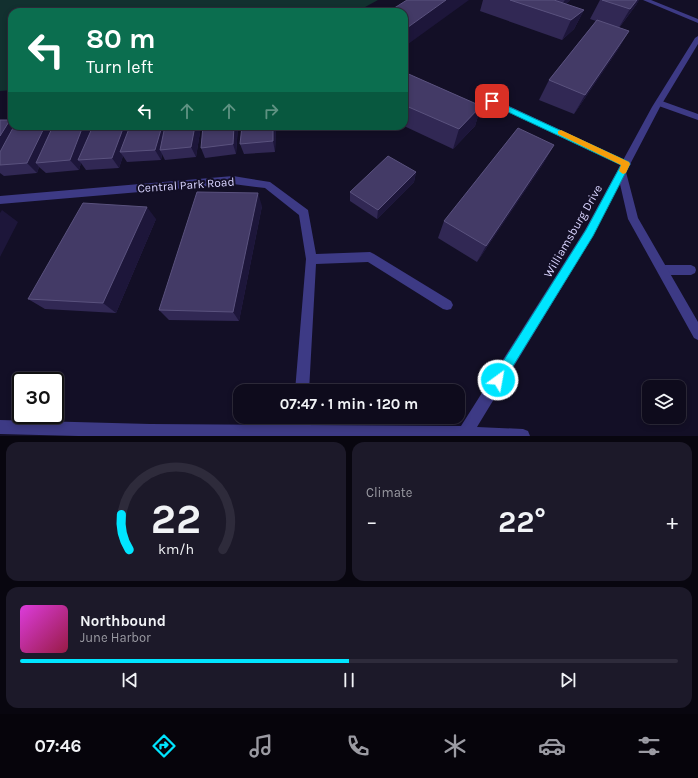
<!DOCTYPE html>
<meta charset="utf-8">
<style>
body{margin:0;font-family:Karla,sans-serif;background:#1c1929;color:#f1f3f6;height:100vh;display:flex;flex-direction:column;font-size:15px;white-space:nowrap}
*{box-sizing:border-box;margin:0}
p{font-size:13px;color:#9b9ba3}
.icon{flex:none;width:22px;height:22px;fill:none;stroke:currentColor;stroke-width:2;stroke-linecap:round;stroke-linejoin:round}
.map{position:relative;height:436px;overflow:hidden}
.details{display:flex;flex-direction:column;gap:6px;padding:6px;background:#08060f;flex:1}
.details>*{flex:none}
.guide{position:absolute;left:8px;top:8px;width:400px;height:122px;border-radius:12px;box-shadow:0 2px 6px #0003,0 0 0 1px #2e2b3b;background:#0b6e4f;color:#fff;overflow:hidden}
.fabs{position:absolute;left:642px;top:380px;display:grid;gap:8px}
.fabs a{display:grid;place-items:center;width:44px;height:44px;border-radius:8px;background:#0e0b1c;box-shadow:0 2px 6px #0003,0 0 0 1px #2e2b3b;font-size:20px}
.speed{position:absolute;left:12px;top:372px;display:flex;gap:8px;font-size:20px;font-weight:700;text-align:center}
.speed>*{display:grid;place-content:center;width:52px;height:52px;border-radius:50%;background:#0e0b1c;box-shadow:0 2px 6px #0003,0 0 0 1px #2e2b3b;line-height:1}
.speed .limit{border:2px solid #111;border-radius:6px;background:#fff;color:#111}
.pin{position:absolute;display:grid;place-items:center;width:34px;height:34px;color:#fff;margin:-17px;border-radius:8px;box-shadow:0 2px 6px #0006}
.me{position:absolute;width:44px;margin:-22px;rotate:32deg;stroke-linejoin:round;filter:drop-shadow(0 0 3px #0008)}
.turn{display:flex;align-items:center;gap:14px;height:84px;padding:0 12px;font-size:18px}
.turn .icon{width:52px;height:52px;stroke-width:2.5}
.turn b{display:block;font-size:28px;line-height:34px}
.lanes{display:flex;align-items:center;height:38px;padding:0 12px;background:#0003;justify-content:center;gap:20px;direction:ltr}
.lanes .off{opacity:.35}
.big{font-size:30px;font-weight:700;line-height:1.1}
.details .card{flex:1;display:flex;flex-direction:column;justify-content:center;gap:6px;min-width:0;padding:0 14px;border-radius:12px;background:#1c1929}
.details .dial{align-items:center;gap:0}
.dial svg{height:104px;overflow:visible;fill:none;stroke:#2e2b3b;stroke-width:7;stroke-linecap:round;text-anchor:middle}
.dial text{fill:#f1f3f6;stroke:none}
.song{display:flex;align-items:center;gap:12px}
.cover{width:48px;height:48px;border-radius:6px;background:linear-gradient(135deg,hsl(300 70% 55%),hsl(340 70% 35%))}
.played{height:4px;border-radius:2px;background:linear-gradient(90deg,#00e5ff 50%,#2e2b3b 50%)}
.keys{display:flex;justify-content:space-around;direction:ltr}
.heat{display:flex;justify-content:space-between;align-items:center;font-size:22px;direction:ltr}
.details .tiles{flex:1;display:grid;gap:6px;grid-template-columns:1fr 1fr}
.card:last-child{grid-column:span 2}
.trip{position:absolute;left:233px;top:384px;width:232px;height:40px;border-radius:12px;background:#0e0b1c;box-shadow:0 2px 6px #0003,0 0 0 1px #2e2b3b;font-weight:700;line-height:40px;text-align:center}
.menu{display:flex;height:64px;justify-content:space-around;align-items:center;background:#06040b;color:#9b9ba3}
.menu .icon{width:28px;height:28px}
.menu .current{color:#00e5ff}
.menu b{font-size:18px;color:#f1f3f6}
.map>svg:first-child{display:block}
</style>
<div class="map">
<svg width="698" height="436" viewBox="0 0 698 436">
<rect width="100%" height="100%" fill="#130f26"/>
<!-- green -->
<path fill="#12302f" d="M0,0H378L356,12H12V90L0,91Z"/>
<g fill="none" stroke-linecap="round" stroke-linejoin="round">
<!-- service -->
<path fill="#3d3a85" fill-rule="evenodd" d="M492,98L629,162L631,164L629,166H623L489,103L488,101Z
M659,100L698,114V120L656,105L655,103Z
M663,265H691L695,267L696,270L695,273L691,275H663L659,273L658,270L659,267Z"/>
<!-- minor -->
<path fill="#3d3a85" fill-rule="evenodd" d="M643,0H651L698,19V23Z
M698,36V44L660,107L626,172L638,218L698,322V340L694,338L628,219L620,184L593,236L477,427L523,429L528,431L530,436H78L0,434V420L150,424L293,425V417H307L306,425L461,426L585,230L652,107L695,38Z
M233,176L270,182L308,210L316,254L370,252L374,254L451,301L453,305L451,309L447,310L443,309L368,262L316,264L309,391H295L306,259L299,215L265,188L233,184L0,204V196Z"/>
</g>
<!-- wall -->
<path fill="#312854" d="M483,0H570L566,4L584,10L574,29L562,40L480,11Z
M600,0H639L636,5L619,28L629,31L617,51L574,114L539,100L549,80L596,21L590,19Z
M404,72L481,106L475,126L453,149L404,126Z
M0,120H10L12,122V126L93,127V126H201L196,157L165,160L162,154L161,160L127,162L123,156L119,168L86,170L81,163L79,170L46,173L39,167L37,173L4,176L0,173Z
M203,126H238L236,154L205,158L201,148Z
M242,126H276L275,152L244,154L240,144Z
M554,145L543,164L477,262L438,238L444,221Z
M416,172L414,182L377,219L350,201V192Z
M262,206L239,321L169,320L159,310Z
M156,219L116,313L45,309L28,299Z"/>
<!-- shaded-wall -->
<path fill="#1d163a" d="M446,0H469L404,47V30Z
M565,0H570L559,11L564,1Z
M637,0H639L636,5L618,29L630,9Z
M584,10L574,29L562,40L571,20Z
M629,31L617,51L574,114L585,95Z
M481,106L475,126L453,149L459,129Z
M10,120L12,122V126H16L0,165V136Z
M45,126H52L56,131L36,163L39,167L37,173L27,163Z
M83,126H92L93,128L78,160L81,163L79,170L70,160Z
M124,126H134L120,152L123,156L119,168L112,158Z
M162,126H170L160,150L162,154L161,160L155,150Z
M195,126H201L196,157L191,147Z
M234,126H238L236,154L233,144Z
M273,126H276L275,152L273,141Z
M554,145L543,164L477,262L486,246Z
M416,172L414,182L377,219L378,210Z
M258,193L262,206L239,321L233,312Z
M147,207L156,219L116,313L103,303Z
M2,210L18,222L0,257V213Z"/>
<!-- building -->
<path fill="#433a66" stroke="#5a527e" d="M407,0H446L404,30V12H388Z
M510,0H554L584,10L571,20Z
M602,0H637L630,9Z
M597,20L629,31L585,95L549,80Z
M404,72L481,106L459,129L404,105Z
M0,120H10L0,136Z
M14,126H45L27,163L0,165V152Z
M53,126H83L70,160L36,163Z
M93,126H124L112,158L78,160Z
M130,126H162L155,150L120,152Z
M165,126H195L191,147L160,150Z
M203,126H234L233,144L201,148Z
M242,126H273V141L240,144Z
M518,128L554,145L486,246L444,221Z
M388,156L416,172L378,210L350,192Z
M197,192L258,193L233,312L159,310Z
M83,203L147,207L103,303L28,299Z"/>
<!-- route -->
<path fill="#00e5ff" stroke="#0095a6" d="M492,99L629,162L630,164L593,236L502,384L498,386L494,384L492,380L494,376L586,230L621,165L489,103L488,101Z"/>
<!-- slow -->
<path fill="#f59e0b" d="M561,130L629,162L630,164L626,173L623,174L619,171L621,165L558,134V131Z"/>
<g text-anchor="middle" stroke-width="4" stroke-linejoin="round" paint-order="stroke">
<!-- street labels -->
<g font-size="12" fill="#d9d4ff" stroke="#130f26">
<text transform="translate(186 185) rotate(-4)" y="4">Central Park Road</text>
<text transform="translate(573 231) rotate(-60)" y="4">Williamsburg Drive</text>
</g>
</g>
</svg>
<div class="fabs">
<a><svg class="icon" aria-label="layers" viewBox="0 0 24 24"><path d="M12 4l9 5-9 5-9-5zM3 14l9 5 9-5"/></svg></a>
</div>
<div class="speed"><div class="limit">30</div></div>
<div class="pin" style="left:492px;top:101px;background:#d93025"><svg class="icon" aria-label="arrive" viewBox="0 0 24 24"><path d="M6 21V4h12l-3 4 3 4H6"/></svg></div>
<svg class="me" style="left:498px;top:380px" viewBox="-20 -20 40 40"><circle r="17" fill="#00e5ff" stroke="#fff" stroke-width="3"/><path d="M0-11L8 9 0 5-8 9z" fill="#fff"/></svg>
<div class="trip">07:47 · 1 min · 120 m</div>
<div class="guide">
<div class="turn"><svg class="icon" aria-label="left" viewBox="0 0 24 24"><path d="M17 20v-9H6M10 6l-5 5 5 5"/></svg><div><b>80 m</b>Turn left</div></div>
<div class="lanes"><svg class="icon" aria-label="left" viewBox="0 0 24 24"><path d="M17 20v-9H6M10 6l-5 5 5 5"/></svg><svg class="icon off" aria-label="ahead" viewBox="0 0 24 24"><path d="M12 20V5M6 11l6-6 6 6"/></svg><svg class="icon off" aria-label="ahead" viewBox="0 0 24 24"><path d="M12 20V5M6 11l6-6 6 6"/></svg><svg class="icon off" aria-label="right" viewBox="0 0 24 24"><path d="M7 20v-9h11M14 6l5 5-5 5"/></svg></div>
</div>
</div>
<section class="details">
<div class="tiles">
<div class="card dial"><svg viewBox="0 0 100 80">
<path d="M14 69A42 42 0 1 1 86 69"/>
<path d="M14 69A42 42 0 0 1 8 42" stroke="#00e5ff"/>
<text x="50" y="56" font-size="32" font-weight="700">22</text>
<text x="50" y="72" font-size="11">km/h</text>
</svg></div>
<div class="card"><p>Climate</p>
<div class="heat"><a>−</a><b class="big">22°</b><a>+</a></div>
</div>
<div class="card">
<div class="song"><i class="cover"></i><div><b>Northbound</b><p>June Harbor</p></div></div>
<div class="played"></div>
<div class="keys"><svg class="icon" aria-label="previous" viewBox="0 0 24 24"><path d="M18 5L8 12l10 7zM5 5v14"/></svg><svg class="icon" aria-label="pause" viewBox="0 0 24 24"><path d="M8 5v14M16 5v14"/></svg><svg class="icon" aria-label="next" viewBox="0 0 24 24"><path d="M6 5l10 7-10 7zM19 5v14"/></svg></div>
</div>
</div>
</section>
<nav class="menu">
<b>07:46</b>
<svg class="icon current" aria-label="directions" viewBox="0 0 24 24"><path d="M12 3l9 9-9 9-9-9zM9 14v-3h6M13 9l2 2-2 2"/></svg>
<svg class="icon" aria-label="music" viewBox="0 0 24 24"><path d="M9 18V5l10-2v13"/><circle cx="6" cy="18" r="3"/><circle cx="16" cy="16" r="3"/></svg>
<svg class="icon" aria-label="phone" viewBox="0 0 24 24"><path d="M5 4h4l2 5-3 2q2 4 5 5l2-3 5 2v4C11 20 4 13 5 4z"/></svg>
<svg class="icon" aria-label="climate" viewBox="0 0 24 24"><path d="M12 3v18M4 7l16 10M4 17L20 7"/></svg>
<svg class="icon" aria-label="car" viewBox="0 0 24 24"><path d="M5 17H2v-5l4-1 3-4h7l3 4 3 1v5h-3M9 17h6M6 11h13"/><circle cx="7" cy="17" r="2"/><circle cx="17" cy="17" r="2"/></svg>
<svg class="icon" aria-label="filters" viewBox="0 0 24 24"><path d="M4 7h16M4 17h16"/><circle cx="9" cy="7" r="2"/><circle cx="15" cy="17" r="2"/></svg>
</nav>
